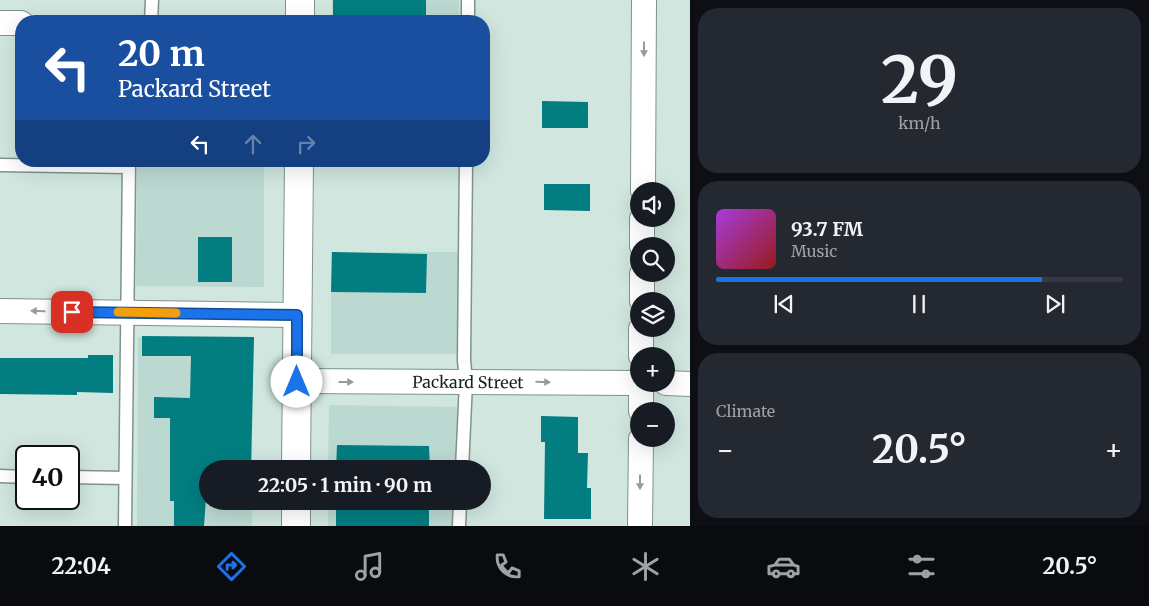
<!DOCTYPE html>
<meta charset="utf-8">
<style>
body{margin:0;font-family:Merriweather,serif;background:#242831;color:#f1f3f6;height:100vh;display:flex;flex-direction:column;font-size:19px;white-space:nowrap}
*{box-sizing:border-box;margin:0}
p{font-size:16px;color:#9ea1a6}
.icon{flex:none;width:28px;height:28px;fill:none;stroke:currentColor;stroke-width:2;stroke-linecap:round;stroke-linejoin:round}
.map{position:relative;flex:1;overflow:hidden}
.sheet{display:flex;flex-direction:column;gap:8px;padding:8px;background:#0d0f14;width:459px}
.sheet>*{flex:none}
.hud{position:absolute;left:15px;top:15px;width:475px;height:152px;border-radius:20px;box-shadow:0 5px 20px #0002;background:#1a4fa0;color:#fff;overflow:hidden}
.buttons{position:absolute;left:630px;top:182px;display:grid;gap:10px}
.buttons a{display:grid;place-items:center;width:45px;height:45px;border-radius:50%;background:#171b24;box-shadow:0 5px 20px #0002;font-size:25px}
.speed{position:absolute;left:15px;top:445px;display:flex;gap:10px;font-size:25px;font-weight:700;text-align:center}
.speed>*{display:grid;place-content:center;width:65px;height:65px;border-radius:50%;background:#171b24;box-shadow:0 5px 20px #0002;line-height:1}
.speed .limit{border:2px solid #111;border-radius:8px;background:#fff;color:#111}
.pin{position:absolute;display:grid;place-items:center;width:42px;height:42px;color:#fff;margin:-21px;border-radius:10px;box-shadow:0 2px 8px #0006}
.me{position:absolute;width:55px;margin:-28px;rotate:0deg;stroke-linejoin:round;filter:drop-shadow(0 0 4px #0008)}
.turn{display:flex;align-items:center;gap:18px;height:105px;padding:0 20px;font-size:22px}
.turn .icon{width:65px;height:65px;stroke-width:2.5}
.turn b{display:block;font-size:35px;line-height:42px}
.lanes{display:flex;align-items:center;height:48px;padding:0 20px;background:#0003;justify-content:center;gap:25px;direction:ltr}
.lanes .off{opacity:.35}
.big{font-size:38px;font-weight:700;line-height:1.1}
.sheet .card{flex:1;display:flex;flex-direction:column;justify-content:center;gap:8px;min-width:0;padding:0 18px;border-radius:20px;background:#242831}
.sheet .dial{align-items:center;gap:0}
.dial b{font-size:65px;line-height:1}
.song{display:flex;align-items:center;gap:15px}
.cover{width:60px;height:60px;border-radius:8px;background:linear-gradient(135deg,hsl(280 70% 55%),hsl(0 70% 35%))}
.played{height:5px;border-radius:2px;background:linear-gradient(90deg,#1a73e8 80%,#363941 80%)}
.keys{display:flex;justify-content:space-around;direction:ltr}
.heat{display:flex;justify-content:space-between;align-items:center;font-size:28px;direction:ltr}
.trip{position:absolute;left:199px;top:460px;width:292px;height:50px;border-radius:25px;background:#171b24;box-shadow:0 5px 20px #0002;font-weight:700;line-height:50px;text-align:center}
.tab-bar{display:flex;height:80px;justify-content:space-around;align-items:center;background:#090b0e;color:#9ea1a6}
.tab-bar .icon{width:35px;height:35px}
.tab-bar .current{color:#1a73e8}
.tab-bar b{font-size:22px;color:#f1f3f6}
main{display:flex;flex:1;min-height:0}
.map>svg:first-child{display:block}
</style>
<main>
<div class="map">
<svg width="691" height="526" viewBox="0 0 691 526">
<rect width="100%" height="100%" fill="#d0e6df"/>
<!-- built -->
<path fill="#bbd9d1" d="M332,0H459V21H332Z
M137,161H264V287L136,286Z
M331,252H458V354H331Z
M138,337L253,338L252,469H208V501H252V526H137Z
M329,405L459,407L455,469H328Z
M328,501H454L452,526H328Z"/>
<!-- building -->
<path fill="#027d80" d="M333,0H426V21H333Z
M542,101L588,102V128H542Z
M544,184H590V211L544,210Z
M198,237H232V282H198Z
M332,252L427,254L426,293L331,292Z
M142,336L254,337L251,469H208L204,526H174V501H170V418H154V397L190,398L191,356H142Z
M88,355H113V393L77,392V395L0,394V358H88Z
M541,416L578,417V453H588L587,488H591V519H544L545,442H541Z
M337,445L429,446L430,469H336Z
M336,501H429V526H336Z"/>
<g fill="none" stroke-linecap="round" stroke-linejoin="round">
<!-- service casing -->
<g stroke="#7f938d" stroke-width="15">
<path id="service" d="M151,21L152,0
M468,21V0
M0,165L129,167
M462,469L466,382L464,360L466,161
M0,476L26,477
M69,477L125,478
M125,526L129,161
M459,526L460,501"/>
</g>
<!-- minor casing -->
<g stroke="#7f938d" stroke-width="26">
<g id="minor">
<path d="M0,23H21"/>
<path d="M643,191L644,0"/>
<path d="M642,246V219"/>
<path d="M642,301V274"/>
<path d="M0,311L297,315"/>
<path d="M641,356V329"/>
<path id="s1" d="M297,381L639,383"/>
<path d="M666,383L691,384"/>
<path d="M641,411V384"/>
<path d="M640,526L641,439"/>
</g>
</g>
<!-- tertiary casing -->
<g stroke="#7f938d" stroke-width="30">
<path id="tertiary" d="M300,21V0
M296,469L299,161
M296,526V501"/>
</g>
<!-- service -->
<use href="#service" stroke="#fff" stroke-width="12"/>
<!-- minor -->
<use href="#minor" stroke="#fff" stroke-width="24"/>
<!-- tertiary -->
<use href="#tertiary" stroke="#fff" stroke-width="28"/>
</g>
<!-- one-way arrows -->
<defs><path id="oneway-solid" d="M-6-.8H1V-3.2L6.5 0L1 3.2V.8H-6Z" transform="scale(1.25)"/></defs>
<g fill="#989b9a">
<use href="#oneway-solid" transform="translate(644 49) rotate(90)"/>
<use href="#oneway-solid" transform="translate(38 311) rotate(-179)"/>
<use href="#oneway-solid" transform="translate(346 382)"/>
<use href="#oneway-solid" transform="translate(543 382) rotate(1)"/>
<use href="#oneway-solid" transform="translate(640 482) rotate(90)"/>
</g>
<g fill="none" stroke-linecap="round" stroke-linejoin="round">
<!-- route casing -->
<g stroke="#114b97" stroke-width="12">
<path id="route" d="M72,312L297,315V382"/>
</g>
<!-- route -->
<use href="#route" stroke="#1a73e8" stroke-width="9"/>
<!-- slow -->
<path stroke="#f59e0b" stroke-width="9" d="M118,312L176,313"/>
</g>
<g text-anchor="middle" stroke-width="4" stroke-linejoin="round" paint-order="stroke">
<!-- street labels -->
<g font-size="16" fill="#19211f" stroke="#d0e6df">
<text dy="6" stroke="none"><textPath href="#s1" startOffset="171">Packard Street</textPath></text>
</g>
</g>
</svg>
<div class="buttons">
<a><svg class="icon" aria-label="sound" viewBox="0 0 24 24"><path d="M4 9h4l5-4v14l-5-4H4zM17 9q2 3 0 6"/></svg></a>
<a><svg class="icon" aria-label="search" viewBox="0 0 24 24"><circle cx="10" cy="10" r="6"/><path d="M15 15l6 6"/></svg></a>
<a><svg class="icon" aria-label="layers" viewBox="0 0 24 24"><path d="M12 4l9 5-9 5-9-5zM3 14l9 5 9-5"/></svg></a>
<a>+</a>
<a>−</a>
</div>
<div class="speed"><div class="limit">40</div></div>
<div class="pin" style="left:72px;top:312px;background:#d93025"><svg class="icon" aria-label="arrive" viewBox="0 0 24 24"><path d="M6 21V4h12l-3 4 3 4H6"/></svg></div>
<svg class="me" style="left:297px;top:382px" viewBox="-20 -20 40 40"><circle r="19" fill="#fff"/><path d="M0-13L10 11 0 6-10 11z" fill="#1a73e8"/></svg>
<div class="trip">22:05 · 1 min · 90 m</div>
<div class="hud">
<div class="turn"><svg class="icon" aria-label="left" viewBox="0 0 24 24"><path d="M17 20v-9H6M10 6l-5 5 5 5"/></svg><div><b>20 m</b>Packard Street</div></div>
<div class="lanes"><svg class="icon" aria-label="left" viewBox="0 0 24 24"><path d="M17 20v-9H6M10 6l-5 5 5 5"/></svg><svg class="icon off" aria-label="ahead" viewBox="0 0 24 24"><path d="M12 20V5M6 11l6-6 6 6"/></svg><svg class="icon off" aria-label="right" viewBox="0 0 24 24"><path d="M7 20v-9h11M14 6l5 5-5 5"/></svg></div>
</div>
</div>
<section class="sheet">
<div class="card dial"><b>29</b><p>km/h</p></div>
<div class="card">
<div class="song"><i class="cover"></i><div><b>93.7 FM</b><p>Music</p></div></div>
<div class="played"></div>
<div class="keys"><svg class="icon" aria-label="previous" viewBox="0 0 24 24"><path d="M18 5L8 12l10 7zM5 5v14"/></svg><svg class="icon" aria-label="pause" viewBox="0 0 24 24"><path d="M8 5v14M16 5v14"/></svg><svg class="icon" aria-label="next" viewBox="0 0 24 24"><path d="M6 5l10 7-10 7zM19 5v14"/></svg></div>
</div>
<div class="card"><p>Climate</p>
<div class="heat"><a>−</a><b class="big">20.5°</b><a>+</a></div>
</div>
</section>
</main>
<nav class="tab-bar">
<b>22:04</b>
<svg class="icon current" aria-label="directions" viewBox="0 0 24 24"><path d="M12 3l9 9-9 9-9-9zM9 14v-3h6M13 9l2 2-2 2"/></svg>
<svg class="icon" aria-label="music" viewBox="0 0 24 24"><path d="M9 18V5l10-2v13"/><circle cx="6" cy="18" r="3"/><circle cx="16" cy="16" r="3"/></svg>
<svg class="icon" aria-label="phone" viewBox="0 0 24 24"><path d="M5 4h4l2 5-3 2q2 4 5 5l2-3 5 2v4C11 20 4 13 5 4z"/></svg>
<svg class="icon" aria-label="climate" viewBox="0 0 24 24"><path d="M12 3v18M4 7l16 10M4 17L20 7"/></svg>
<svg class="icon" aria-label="car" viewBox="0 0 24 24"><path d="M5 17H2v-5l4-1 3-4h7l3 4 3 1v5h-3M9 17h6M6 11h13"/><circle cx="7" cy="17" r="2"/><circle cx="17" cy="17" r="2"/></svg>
<svg class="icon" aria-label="filters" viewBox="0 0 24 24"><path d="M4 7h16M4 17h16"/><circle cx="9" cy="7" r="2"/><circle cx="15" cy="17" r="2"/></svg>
<b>20.5°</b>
</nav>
